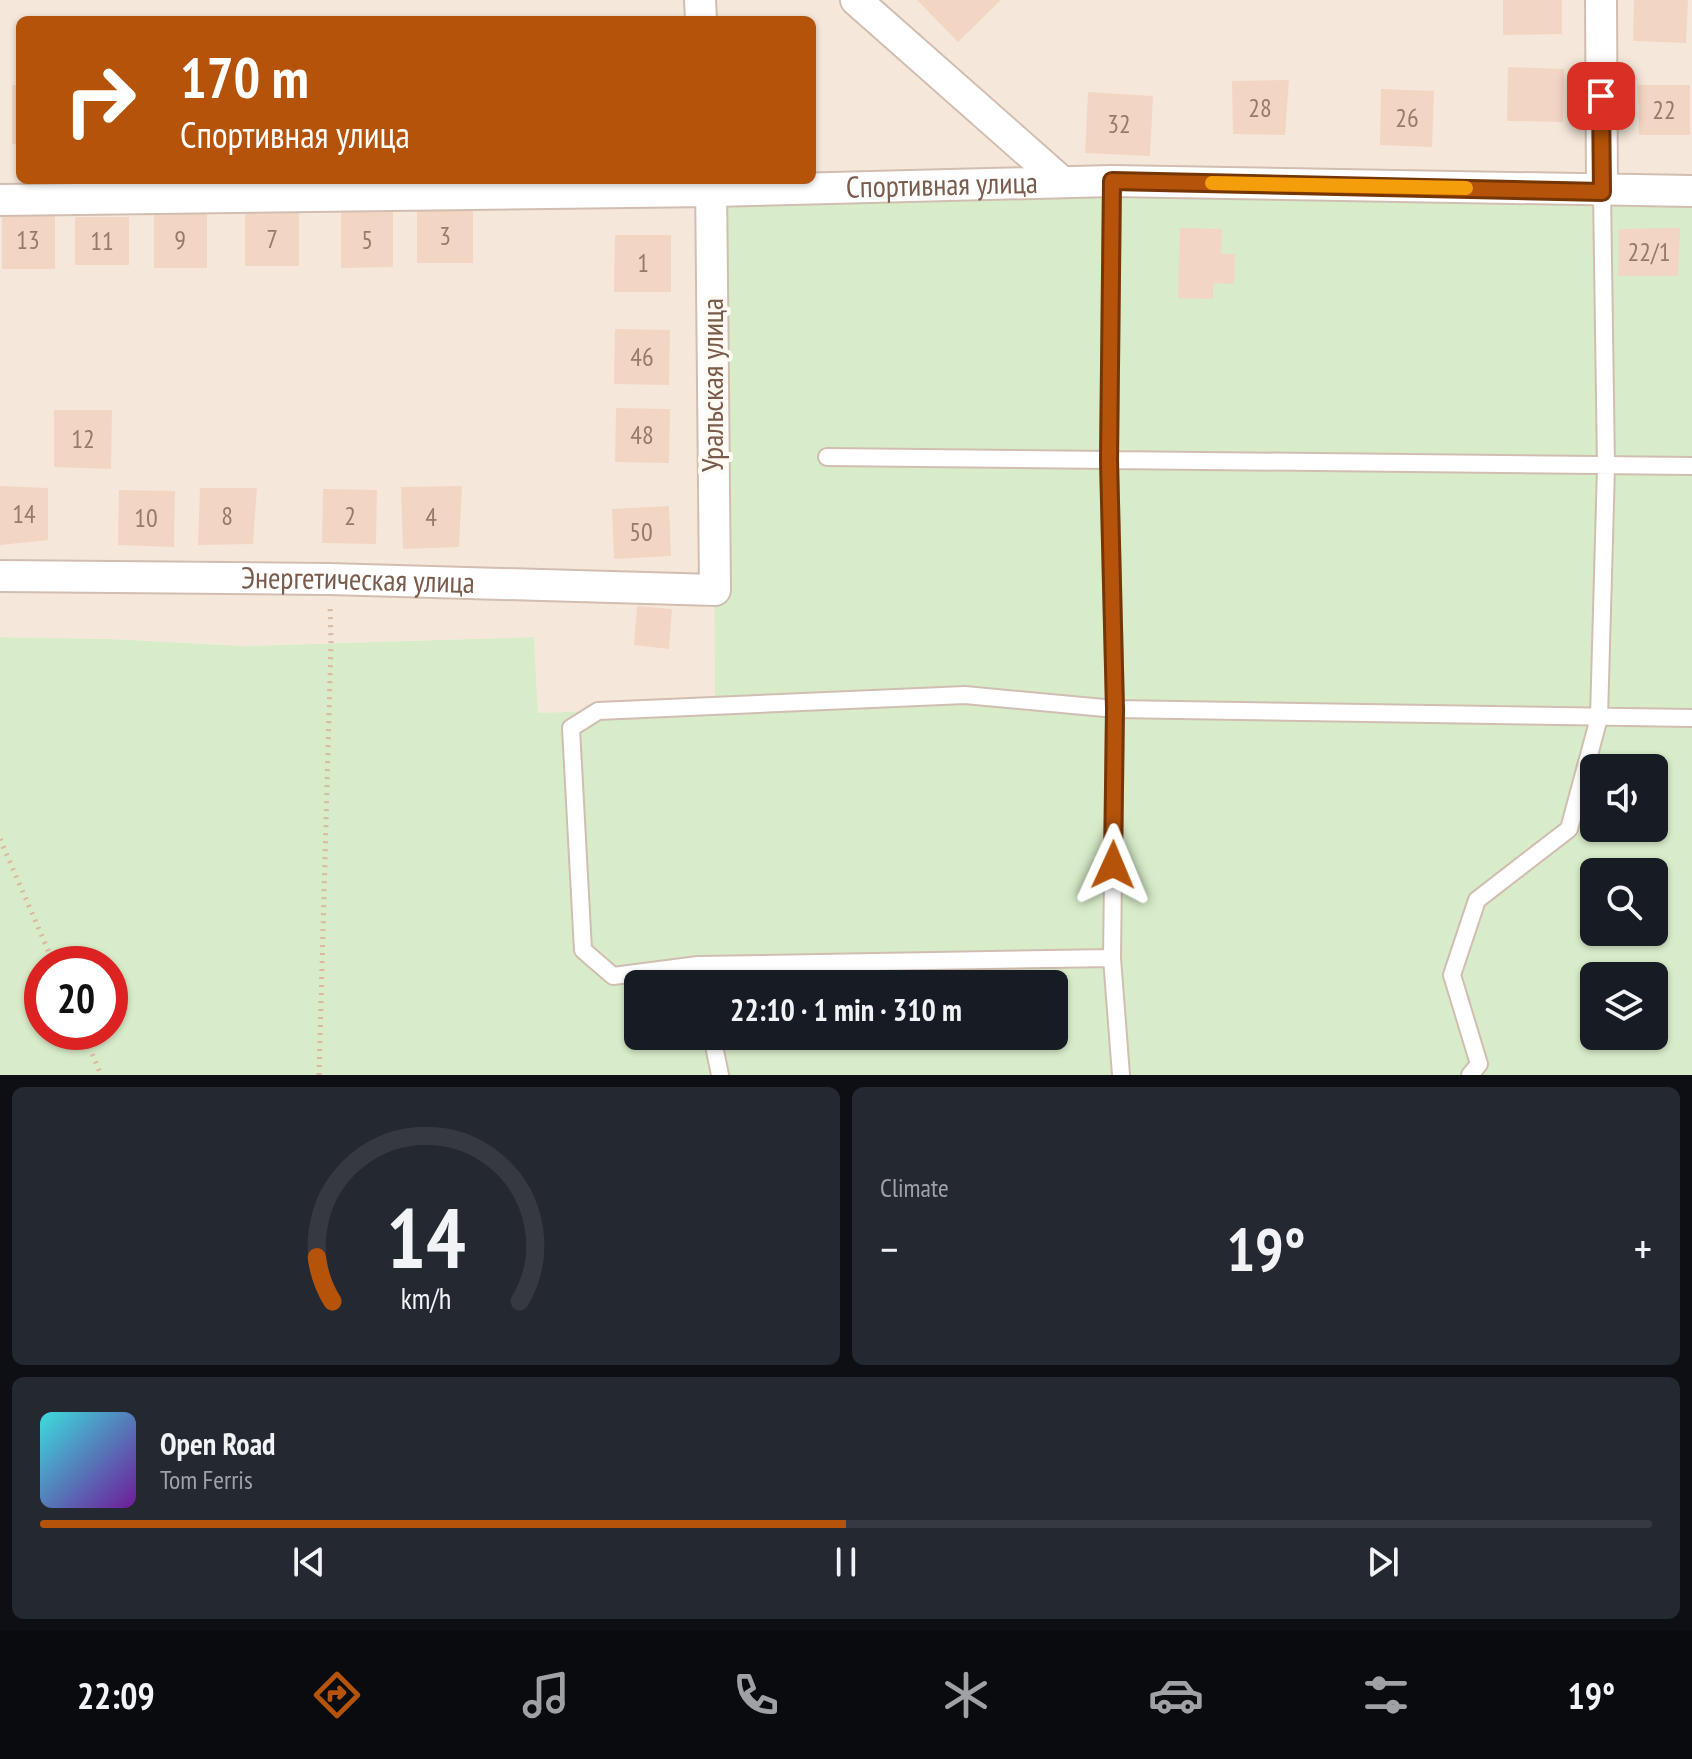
<!DOCTYPE html>
<meta charset="utf-8">
<style>
body{margin:0;font-family:"PT Sans Narrow",sans-serif;background:#242831;color:#f1f3f6;height:100vh;display:flex;flex-direction:column;font-size:30px;white-space:nowrap}
*{box-sizing:border-box;margin:0}
p{font-size:26px;color:#9ea1a6}
.icon{flex:none;width:44px;height:44px;fill:none;stroke:currentColor;stroke-width:2;stroke-linecap:round;stroke-linejoin:round}
.map{position:relative;height:1075px;overflow:hidden}
.details{display:flex;flex-direction:column;gap:12px;padding:12px;background:#0d0f14;flex:1}
.details>*{flex:none}
.guide{position:absolute;left:16px;top:16px;width:800px;height:168px;border-radius:12px;box-shadow:0 2px 6px #0004;background:#b45309;color:#fff;overflow:hidden}
.buttons{position:absolute;left:1580px;top:754px;display:grid;gap:16px}
.buttons a{display:grid;place-items:center;width:88px;height:88px;border-radius:12px;background:#171b24;box-shadow:0 2px 6px #0004;font-size:40px}
.speed{position:absolute;left:24px;top:946px;display:flex;gap:16px;font-size:40px;font-weight:700;text-align:center}
.speed>*{display:grid;place-content:center;width:104px;height:104px;border-radius:50%;background:#171b24;box-shadow:0 2px 6px #0004;line-height:1}
.speed .limit{border:12px solid #d22;background:#fff;color:#111}
.pin{position:absolute;display:grid;place-items:center;width:68px;height:68px;color:#fff;margin:-34px;border-radius:16px;box-shadow:0 4px 12px #0006}
.me{position:absolute;width:88px;margin:-44px;rotate:1deg;stroke-linejoin:round;filter:drop-shadow(0 0 6px #0008)}
.turn{display:flex;align-items:center;gap:28px;height:168px;padding:0 32px;font-size:36px}
.turn .icon{width:104px;height:104px;stroke-width:2.5}
.turn b{display:block;font-size:56px;line-height:68px}
.big{font-size:60px;font-weight:600;line-height:1.1}
.details .tile{flex:1;display:flex;flex-direction:column;justify-content:center;gap:12px;min-width:0;padding:0 28px;border-radius:12px;background:#242831}
.details .dial{align-items:center;gap:0}
.dial svg{height:208px;overflow:visible;fill:none;stroke:#363941;stroke-width:7;stroke-linecap:round;text-anchor:middle}
.dial text{fill:#f1f3f6;stroke:none}
.song{display:flex;align-items:center;gap:24px}
.cover{width:96px;height:96px;border-radius:12px;background:linear-gradient(135deg,hsl(180 70% 55%),hsl(280 70% 35%))}
.played{height:8px;border-radius:4px;background:linear-gradient(90deg,#b45309 50%,#363941 50%)}
.keys{display:flex;justify-content:space-around;direction:ltr}
.heat{display:flex;justify-content:space-between;align-items:center;font-size:44px;direction:ltr}
.details .tiles{flex:1;display:grid;gap:12px;grid-template-columns:1fr 1fr}
.tile:last-child{grid-column:span 2}
.trip{position:absolute;left:624px;top:970px;width:444px;height:80px;border-radius:12px;background:#171b24;box-shadow:0 2px 6px #0004;font-weight:600;line-height:80px;text-align:center}
.menu{display:flex;height:128px;justify-content:space-around;align-items:center;background:#090b0e;color:#9ea1a6}
.menu .icon{width:56px;height:56px}
.menu .current{color:#b45309}
.menu b{font-size:36px;color:#f1f3f6}
.map>svg:first-child{display:block}
</style>
<div class="map">
<svg width="1692" height="1075" viewBox="0 0 1692 1075">
<rect width="100%" height="100%" fill="#fdf6ec"/>
<!-- residential -->
<path fill="#f5e8da" fill-rule="evenodd" d="M0,0H1692V194L716,629L715,707L538,713L534,637L245,646L111,639L0,637ZM20,20H812V180H20Z"/>
<!-- green -->
<path fill="#d8ecc9" fill-rule="evenodd" d="M712,191L1692,194V1075H0V637L111,639L245,646L534,637L538,713L715,706ZM1594,768H1654V828H1594ZM1594,872H1654V932H1594ZM42,964H110V1032H42ZM1594,976H1654V1036H1594ZM638,984H1054V1036H638Z"/>
<!-- building -->
<path fill="#f3d5c3" d="M917,0H999L1000,1L958,42Z
M1503,0H1562V34L1503,35Z
M1634,0H1688L1686,43L1633,41Z
M1508,67L1564,69L1563,122L1507,121Z
M1289,80L1285,135L1233,134L1232,81Z
M12,85H20V144H12Z
M1638,85H1690V135H1639Z
M1381,89L1434,91L1432,147L1380,145Z
M1088,92L1153,96L1150,156L1085,153Z
M417,208H473V263H417Z
M2,210H55V269H2Z
M154,211H207V268H154Z
M245,212L299,213V266H245Z
M341,212H393V267L341,268Z
M75,217H129V265H75Z
M1180,228L1222,229L1221,254H1235L1234,284L1213,283V299L1178,298Z
M1680,228L1678,276H1618L1619,229Z
M615,235H671V292H614Z
M615,329L670,330L669,385L614,384Z
M616,408L670,409L669,463L615,462Z
M54,410H112L111,469L54,467Z
M0,486L48,488V540L0,545Z
M462,486L459,547L403,549L401,487Z
M200,488H257L253,544L198,545Z
M323,489L377,490L376,544L322,543Z
M119,490L175,491L174,547L118,545Z
M669,506L671,556L614,559L612,509Z
M637,606L672,609L669,649L634,645Z"/>
<g fill="none" stroke-linecap="round" stroke-linejoin="round">
<!-- service casing -->
<g stroke="#d1beb0" stroke-width="20">
<path id="service" d="M1112,181L1109,460L1115,709L1112,958L1121,1075
M827,457L1692,466
M1112,958L698,965L613,976L583,950L571,728L598,711L965,695L1115,709L1692,718
M698,965L702,984
M712,1036L720,1075
M1470,1075L1479,1064L1452,975L1477,900L1569,829L1599,718L1606,467L1602,192"/>
</g>
<!-- minor casing -->
<g stroke="#d1beb0" stroke-width="34">
<g id="minor">
<path d="M700,0L701,20"/>
<path d="M856,0L1062,182"/>
<path d="M1601,0L1602,192"/>
<path id="s1" d="M0,200L712,191L1112,181L1692,191"/>
<path id="s2" d="M0,576L329,579L715,590L711,180"/>
</g>
</g>
<!-- path -->
<path stroke="#d9b8a5" stroke-width="5" stroke-dasharray="2 6" stroke-linecap="butt" d="M0,839L54,964
M83,1032L101,1075
M319,1075L331,643L330,604"/>
<!-- service -->
<use href="#service" stroke="#fff" stroke-width="16"/>
<!-- minor -->
<use href="#minor" stroke="#fff" stroke-width="30"/>
</g>
<g fill="none" stroke-linecap="round" stroke-linejoin="round">
<!-- route casing -->
<g stroke="#753606" stroke-width="20">
<path id="route" d="M1113,865L1115,709L1109,460L1112,181L1602,192L1601,96"/>
</g>
<!-- route -->
<use href="#route" stroke="#b45309" stroke-width="14"/>
<!-- slow -->
<path stroke="#f59e0b" stroke-width="14" d="M1212,183L1466,188"/>
</g>
<g text-anchor="middle" stroke-width="8" stroke-linejoin="round" paint-order="stroke">
<!-- number labels -->
<g font-size="26" fill="#987a6a">
<text x="1260" y="117">28</text>
<text x="1664" y="119">22</text>
<text x="1407" y="127">26</text>
<text x="1119" y="133">32</text>
<text x="445" y="245">3</text>
<text x="272" y="248">7</text>
<text x="28" y="249">13</text>
<text x="180" y="249">9</text>
<text x="367" y="249">5</text>
<text x="102" y="250">11</text>
<text x="1649" y="261">22/1</text>
<text x="643" y="272">1</text>
<text x="642" y="366">46</text>
<text x="642" y="444">48</text>
<text x="83" y="448">12</text>
<text x="24" y="523">14</text>
<text x="227" y="525">8</text>
<text x="350" y="525">2</text>
<text x="431" y="526">4</text>
<text x="146" y="527">10</text>
<text x="641" y="541">50</text>
</g>
<!-- street labels -->
<g font-size="30" fill="#7a5c4d" stroke="#fffaf3">
<text dy="10" stroke="none"><textPath href="#s1" startOffset="942">Спортивная улица</textPath></text>
<text transform="translate(713 385) rotate(-90)" y="10">Уральская улица</text>
<text dy="10" stroke="none"><textPath href="#s2" startOffset="358">Энергетическая улица</textPath></text>
</g>
</g>
</svg>
<div class="buttons">
<a><svg class="icon" aria-label="sound" viewBox="0 0 24 24"><path d="M4 9h4l5-4v14l-5-4H4zM17 9q2 3 0 6"/></svg></a>
<a><svg class="icon" aria-label="search" viewBox="0 0 24 24"><circle cx="10" cy="10" r="6"/><path d="M15 15l6 6"/></svg></a>
<a><svg class="icon" aria-label="layers" viewBox="0 0 24 24"><path d="M12 4l9 5-9 5-9-5zM3 14l9 5 9-5"/></svg></a>
</div>
<div class="speed"><div class="limit">20</div></div>
<div class="pin" style="left:1601px;top:96px;background:#d93025"><svg class="icon" aria-label="arrive" viewBox="0 0 24 24"><path d="M6 21V4h12l-3 4 3 4H6"/></svg></div>
<svg class="me" style="left:1113px;top:865px" viewBox="-20 -20 40 40"><path d="M0-17L14 15 0 8-14 15z" fill="#b45309" stroke="#fff" stroke-width="4"/></svg>
<div class="trip">22:10 · 1 min · 310 m</div>
<div class="guide">
<div class="turn"><svg class="icon" aria-label="right" viewBox="0 0 24 24"><path d="M7 20v-9h11M14 6l5 5-5 5"/></svg><div><b>170 m</b>Спортивная улица</div></div>
</div>
</div>
<section class="details">
<div class="tiles">
<div class="tile dial"><svg viewBox="0 0 100 80">
<path d="M14 69A42 42 0 1 1 86 69"/>
<path d="M14 69A42 42 0 0 1 8 52" stroke="#b45309"/>
<text x="50" y="56" font-size="32" font-weight="700">14</text>
<text x="50" y="72" font-size="11">km/h</text>
</svg></div>
<div class="tile"><p>Climate</p>
<div class="heat"><a>−</a><b class="big">19°</b><a>+</a></div>
</div>
<div class="tile">
<div class="song"><i class="cover"></i><div><b>Open Road</b><p>Tom Ferris</p></div></div>
<div class="played"></div>
<div class="keys"><svg class="icon" aria-label="previous" viewBox="0 0 24 24"><path d="M18 5L8 12l10 7zM5 5v14"/></svg><svg class="icon" aria-label="pause" viewBox="0 0 24 24"><path d="M8 5v14M16 5v14"/></svg><svg class="icon" aria-label="next" viewBox="0 0 24 24"><path d="M6 5l10 7-10 7zM19 5v14"/></svg></div>
</div>
</div>
</section>
<nav class="menu">
<b>22:09</b>
<svg class="icon current" aria-label="directions" viewBox="0 0 24 24"><path d="M12 3l9 9-9 9-9-9zM9 14v-3h6M13 9l2 2-2 2"/></svg>
<svg class="icon" aria-label="music" viewBox="0 0 24 24"><path d="M9 18V5l10-2v13"/><circle cx="6" cy="18" r="3"/><circle cx="16" cy="16" r="3"/></svg>
<svg class="icon" aria-label="phone" viewBox="0 0 24 24"><path d="M5 4h4l2 5-3 2q2 4 5 5l2-3 5 2v4C11 20 4 13 5 4z"/></svg>
<svg class="icon" aria-label="climate" viewBox="0 0 24 24"><path d="M12 3v18M4 7l16 10M4 17L20 7"/></svg>
<svg class="icon" aria-label="car" viewBox="0 0 24 24"><path d="M5 17H2v-5l4-1 3-4h7l3 4 3 1v5h-3M9 17h6M6 11h13"/><circle cx="7" cy="17" r="2"/><circle cx="17" cy="17" r="2"/></svg>
<svg class="icon" aria-label="filters" viewBox="0 0 24 24"><path d="M4 7h16M4 17h16"/><circle cx="9" cy="7" r="2"/><circle cx="15" cy="17" r="2"/></svg>
<b>19°</b>
</nav>
